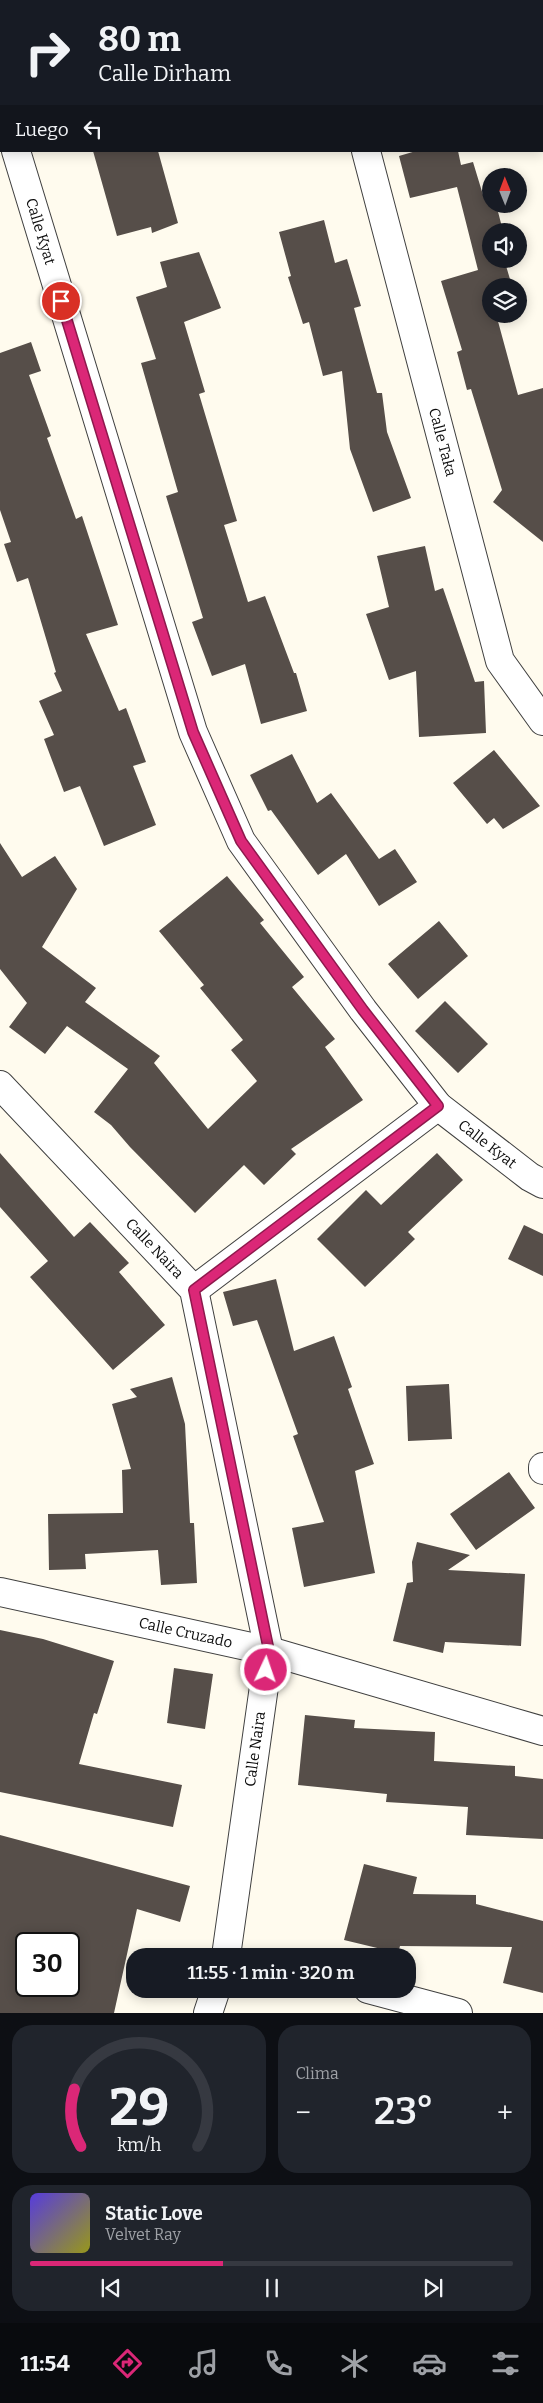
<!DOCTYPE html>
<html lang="es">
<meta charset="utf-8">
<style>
body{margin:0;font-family:Bitter,serif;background:#20242c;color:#f1f3f6;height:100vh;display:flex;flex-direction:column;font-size:19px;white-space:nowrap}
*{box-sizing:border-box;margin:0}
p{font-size:16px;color:#9ea1a6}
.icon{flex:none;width:28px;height:28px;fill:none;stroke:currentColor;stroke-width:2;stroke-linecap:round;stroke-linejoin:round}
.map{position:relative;height:2013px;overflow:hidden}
.sheet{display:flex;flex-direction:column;gap:12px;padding:12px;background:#0d0f14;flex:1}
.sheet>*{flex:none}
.hud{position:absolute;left:0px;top:0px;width:544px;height:152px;box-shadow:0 2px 12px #0003;background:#171b24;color:#f1f3f6;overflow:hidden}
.needle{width:32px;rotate:359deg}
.fabs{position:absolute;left:482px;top:168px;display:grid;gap:10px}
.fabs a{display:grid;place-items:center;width:45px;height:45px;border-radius:50%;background:#171b24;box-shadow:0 2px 12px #0003;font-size:25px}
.speed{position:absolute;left:15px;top:1932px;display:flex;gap:10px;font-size:25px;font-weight:700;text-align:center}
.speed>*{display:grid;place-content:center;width:65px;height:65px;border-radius:50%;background:#171b24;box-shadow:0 2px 12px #0003;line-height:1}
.speed .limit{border:2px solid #111;border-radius:8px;background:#fff;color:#111}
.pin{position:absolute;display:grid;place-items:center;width:42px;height:42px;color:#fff;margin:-21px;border:2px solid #fff;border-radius:50%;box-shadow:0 1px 5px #0007}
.me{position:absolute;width:55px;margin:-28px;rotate:3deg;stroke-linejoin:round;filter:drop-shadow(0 0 4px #0008)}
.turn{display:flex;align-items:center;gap:18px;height:105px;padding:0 15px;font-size:22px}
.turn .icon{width:65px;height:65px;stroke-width:2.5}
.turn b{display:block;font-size:35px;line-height:42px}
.then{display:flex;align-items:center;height:48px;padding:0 15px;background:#0003;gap:10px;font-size:19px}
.big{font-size:38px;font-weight:600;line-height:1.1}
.sheet .widget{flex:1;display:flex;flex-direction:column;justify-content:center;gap:8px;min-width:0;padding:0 18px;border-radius:20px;background:#20242c}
.sheet .dial{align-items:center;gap:0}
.dial svg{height:130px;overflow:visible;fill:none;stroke:#363941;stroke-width:7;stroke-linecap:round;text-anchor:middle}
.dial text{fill:#f1f3f6;stroke:none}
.song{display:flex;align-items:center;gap:15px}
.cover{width:60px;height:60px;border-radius:8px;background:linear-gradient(135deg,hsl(250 70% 55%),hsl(60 70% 35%))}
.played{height:5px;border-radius:2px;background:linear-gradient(90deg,#db2777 40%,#363941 40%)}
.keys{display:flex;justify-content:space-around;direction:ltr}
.heat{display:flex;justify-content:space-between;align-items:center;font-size:28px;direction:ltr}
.sheet .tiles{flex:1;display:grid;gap:12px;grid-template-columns:1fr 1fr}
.widget:last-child{grid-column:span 2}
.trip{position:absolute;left:126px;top:1948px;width:290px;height:50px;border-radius:20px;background:#171b24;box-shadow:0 2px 12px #0003;font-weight:600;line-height:50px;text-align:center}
.menu{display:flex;height:80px;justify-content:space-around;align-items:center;background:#090b0e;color:#9ea1a6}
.menu .icon{width:35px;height:35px}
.menu .on{color:#db2777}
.menu b{font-size:22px;color:#f1f3f6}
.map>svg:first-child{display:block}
</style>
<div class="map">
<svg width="543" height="2013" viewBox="0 0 543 2013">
<rect width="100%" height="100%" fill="#fffbee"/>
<!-- building -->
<path fill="#564e49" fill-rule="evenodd" d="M93,151H158L178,223L152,233L151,227L117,236Z
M416,151H458L461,165L473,162L483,195L491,193V204H496L503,231H491V259H504L512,286H489L491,314H496L518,395L543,388V542L493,502L502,490L471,389L467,390L457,352L462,350L441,281L478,270L457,187L410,198L399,156Z
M324,220L335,263L347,259L361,306L354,308L377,393H382L387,432L411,498L373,512L350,449L342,371L323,376L309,322L303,324L288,277L291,276L279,232Z
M199,252L221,308L184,322L205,392L199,394L237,521L224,525L248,602L265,596L294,673H296L307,711L261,724L245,664L212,676L192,622L203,618L166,496L178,492L141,363L156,359L136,297L167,287L160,262Z
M31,342L41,371L29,375L51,436L47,438L76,519L82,516L118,625L86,634L119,711L126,708L146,762L133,766L156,825L104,846L80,786L64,792L44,739L54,735L39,701L62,691L54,673L56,672L28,578L17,582L4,544L11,542L0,510V353Z
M425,546L435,591L443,588L475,682L484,681L486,733L419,737L416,671L389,680L366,614L389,607L377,556Z
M494,750L540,806L503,829L494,818L487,824L453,783Z
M292,754L317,803L331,793L379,859L395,849L417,882L379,906L346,854L318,875L271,810L268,811L250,775Z
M0,843L22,877L55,856L77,889L42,947L96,988L85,1002L160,1056L154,1063L208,1129L257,1081L231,1050L243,1040L200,988L204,985L159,931L227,876L264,920L260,923L304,977L292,987L335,1039L325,1047L363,1100L291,1149L296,1154L264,1185L244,1165L195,1213L130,1147L111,1125L94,1112L128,1069L67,1026L45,1054L9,1027L27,1003L0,969Z
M439,921L468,956L418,999L388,964Z
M445,1001L488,1044L458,1073L415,1031Z
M0,1153L74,1237L90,1222L129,1263L119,1272L165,1325L113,1370L30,1277L48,1261L0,1207Z
M437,1153L463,1180L408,1232L415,1239L365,1287L317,1239L366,1190L381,1205Z
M524,1225L543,1234V1276L508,1259Z
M276,1279L294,1351L334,1336L352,1387L348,1389L374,1464L355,1471L375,1573L304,1587L292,1528L324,1522L293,1436L298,1434L257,1320L233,1326L223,1292Z
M172,1377L185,1424L190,1523H194L197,1583L161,1585L158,1550L85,1554L86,1569L49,1570L48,1514L123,1513L122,1470L131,1469L112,1404L137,1397L130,1389Z
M449,1384L452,1439L408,1441L406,1386Z
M509,1472L535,1508L476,1550L450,1514Z
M417,1542L470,1555L448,1570L525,1574L521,1646L445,1642L443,1653L393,1641L407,1583L413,1582L412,1562Z
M0,1630L43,1639L114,1661L97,1714L94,1713L79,1764L182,1785L173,1827L0,1792Z
M174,1668L213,1674L205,1729L167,1723Z
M305,1715L355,1720L354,1728L435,1732L434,1761L515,1766V1776L543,1779V1839L466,1835L468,1807L386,1802L387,1794L298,1785Z
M0,1835L190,1886L180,1922L137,1909L114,2013H0ZM26,1944H69V1986H26Z
M364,1864L417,1877L413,1894L476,1895V1904L543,1921V1993L503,1983L512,1947L400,1946L398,1953L344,1940Z"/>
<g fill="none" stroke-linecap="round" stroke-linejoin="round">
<!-- minor casing -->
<g stroke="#404040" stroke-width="30">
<g id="minor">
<path d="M315,0V1"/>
<path d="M0,100L1,104"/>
<path id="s1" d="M16,151L193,732L241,841L363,1010L438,1106L530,1177L543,1184"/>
<path id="s2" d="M366,151L500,661L543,721"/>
<path id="s3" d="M0,1085L194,1290L269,1651L226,1956"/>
<path d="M194,1290L438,1106"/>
<path d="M543,1467V1470"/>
<path id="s4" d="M0,1592L269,1651L543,1731"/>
<path d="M368,1989L458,2013"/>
<path d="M208,2013L216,1989"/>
</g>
</g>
<!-- minor -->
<use href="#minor" stroke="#fff" stroke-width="28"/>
</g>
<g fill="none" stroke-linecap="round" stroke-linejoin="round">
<!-- route casing -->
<g stroke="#8e194d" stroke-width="12">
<path id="route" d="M61,301L193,732L241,841L363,1010L438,1106L194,1290L269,1651L266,1670"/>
</g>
<!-- route -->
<use href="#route" stroke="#db2777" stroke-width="9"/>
</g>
<g text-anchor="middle" stroke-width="5" stroke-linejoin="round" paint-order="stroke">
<!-- street labels -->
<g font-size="15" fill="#0d0d0d" stroke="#fff">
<text dy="5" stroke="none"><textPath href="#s1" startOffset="84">Calle Kyat</textPath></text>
<text dy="5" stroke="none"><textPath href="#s2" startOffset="301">Calle Taka</textPath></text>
<text dy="5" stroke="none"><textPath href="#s1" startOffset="1119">Calle Kyat</textPath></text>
<text dy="5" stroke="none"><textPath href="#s3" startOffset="225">Calle Naira</textPath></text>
<text dy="5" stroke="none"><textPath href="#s4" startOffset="190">Calle Cruzado</textPath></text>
<text transform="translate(255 1749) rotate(-82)" y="5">Calle Naira</text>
</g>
</g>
</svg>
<div class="fabs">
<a><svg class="needle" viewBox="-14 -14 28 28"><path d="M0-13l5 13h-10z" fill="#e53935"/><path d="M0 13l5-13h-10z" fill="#9ea1a6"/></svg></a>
<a><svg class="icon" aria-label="sound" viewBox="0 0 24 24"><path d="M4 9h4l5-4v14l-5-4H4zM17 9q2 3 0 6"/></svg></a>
<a><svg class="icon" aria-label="layers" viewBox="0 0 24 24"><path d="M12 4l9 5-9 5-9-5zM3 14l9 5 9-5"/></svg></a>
</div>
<div class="speed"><div class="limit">30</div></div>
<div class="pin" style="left:61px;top:301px;background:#d93025"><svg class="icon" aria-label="arrive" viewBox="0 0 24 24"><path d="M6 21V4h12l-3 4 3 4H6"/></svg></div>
<svg class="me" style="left:266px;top:1670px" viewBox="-20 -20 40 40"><circle r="17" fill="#db2777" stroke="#fff" stroke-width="3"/><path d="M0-11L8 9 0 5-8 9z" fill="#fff"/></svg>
<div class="trip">11:55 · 1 min · 320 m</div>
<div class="hud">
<div class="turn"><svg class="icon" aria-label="right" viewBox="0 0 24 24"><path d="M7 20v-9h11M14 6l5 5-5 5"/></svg><div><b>80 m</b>Calle Dirham</div></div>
<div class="then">Luego<svg class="icon" aria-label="left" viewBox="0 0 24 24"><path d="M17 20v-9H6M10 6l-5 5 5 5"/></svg></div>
</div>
</div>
<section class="sheet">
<div class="tiles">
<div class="widget dial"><svg viewBox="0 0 100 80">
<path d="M14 69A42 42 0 1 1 86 69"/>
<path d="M14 69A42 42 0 0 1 10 34" stroke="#db2777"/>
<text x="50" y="56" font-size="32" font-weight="700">29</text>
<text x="50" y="72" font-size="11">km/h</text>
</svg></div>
<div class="widget"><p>Clima</p>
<div class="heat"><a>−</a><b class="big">23°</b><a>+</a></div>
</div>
<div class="widget">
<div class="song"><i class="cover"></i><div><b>Static Love</b><p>Velvet Ray</p></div></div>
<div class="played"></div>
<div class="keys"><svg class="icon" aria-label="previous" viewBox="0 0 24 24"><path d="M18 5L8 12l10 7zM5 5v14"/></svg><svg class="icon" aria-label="pause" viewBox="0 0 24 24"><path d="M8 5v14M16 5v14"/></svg><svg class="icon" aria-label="next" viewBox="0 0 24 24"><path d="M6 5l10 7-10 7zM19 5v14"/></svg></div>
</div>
</div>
</section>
<nav class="menu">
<b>11:54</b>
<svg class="icon on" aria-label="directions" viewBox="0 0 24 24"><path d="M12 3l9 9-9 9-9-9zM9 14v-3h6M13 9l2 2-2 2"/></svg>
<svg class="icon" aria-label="music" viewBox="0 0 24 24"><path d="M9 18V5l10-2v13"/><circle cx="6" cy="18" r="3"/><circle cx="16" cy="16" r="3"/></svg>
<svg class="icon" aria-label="phone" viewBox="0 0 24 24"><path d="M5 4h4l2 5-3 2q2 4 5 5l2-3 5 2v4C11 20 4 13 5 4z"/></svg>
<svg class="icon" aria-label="climate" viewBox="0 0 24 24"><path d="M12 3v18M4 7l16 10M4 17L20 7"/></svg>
<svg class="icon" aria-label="car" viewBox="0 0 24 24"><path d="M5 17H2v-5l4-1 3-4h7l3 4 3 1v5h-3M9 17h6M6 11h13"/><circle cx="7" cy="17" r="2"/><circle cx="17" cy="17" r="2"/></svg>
<svg class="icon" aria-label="filters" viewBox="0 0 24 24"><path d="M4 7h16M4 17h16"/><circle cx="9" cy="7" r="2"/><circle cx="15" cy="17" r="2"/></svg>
</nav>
